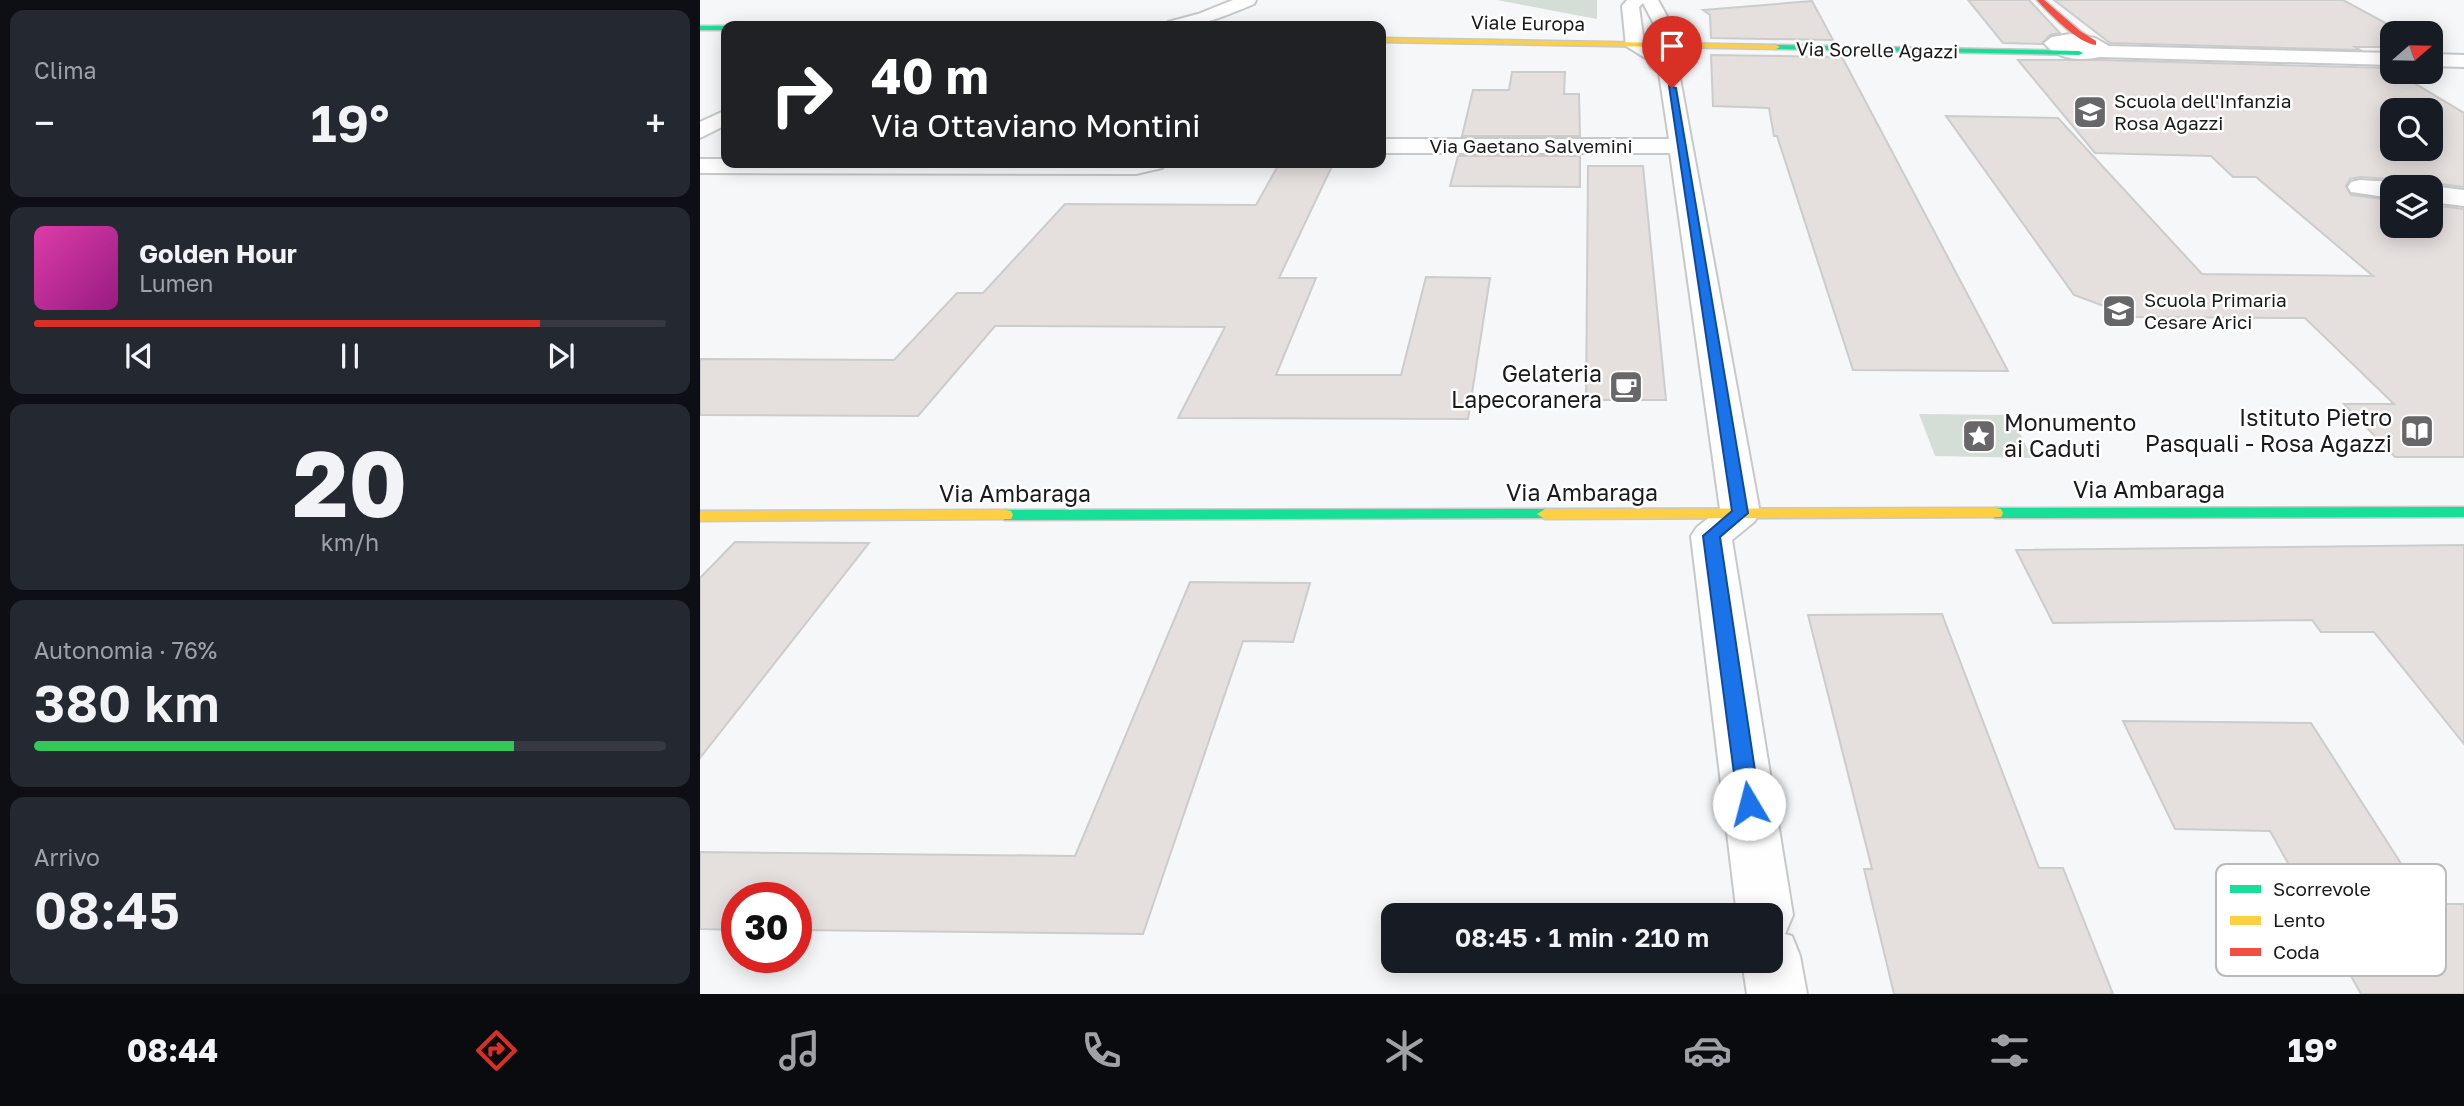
<!DOCTYPE html>
<html lang="it">
<meta charset="utf-8">
<style>
body{margin:0;font-family:"Golos Text",sans-serif;background:#242831;color:#f1f3f6;height:100vh;display:flex;flex-direction:column;font-size:26px;white-space:nowrap}
*{box-sizing:border-box;margin:0}
p{font-size:23px;color:#9ea1a6}
.icon{flex:none;width:38px;height:38px;fill:none;stroke:currentColor;stroke-width:2;stroke-linecap:round;stroke-linejoin:round}
.map{position:relative;flex:1;overflow:hidden}
.panel{display:flex;flex-direction:column;gap:10px;padding:10px;background:#0d0f14;width:700px}
.panel>*{flex:none}
.banner{position:absolute;left:21px;top:21px;width:665px;height:147px;border-radius:14px;box-shadow:0 4px 18px #0003;background:#202124;color:#fff;overflow:hidden}
.needle{width:46px;rotate:70deg}
.fabs{position:absolute;left:1680px;top:21px;display:grid;gap:14px}
.fabs a{display:grid;place-items:center;width:63px;height:63px;border-radius:14px;background:#171b24;box-shadow:0 4px 18px #0003;font-size:35px}
.speed{position:absolute;left:21px;top:882px;display:flex;gap:14px;font-size:35px;font-weight:700;text-align:center}
.speed>*{display:grid;place-content:center;width:91px;height:91px;border-radius:50%;background:#171b24;box-shadow:0 4px 18px #0003;line-height:1}
.speed .limit{border:10px solid #d22;background:#fff;color:#111}
.pin{position:absolute;display:grid;place-items:center;width:60px;height:60px;color:#fff;margin:-72px -30px;border-radius:50% 50% 50% 0;rotate:-45deg;box-shadow:0 0 7px #0007}
.pin .icon{rotate:45deg}
.me{position:absolute;width:77px;margin:-38px;rotate:352deg;stroke-linejoin:round;filter:drop-shadow(0 0 5px #0008)}
.turn{display:flex;align-items:center;gap:24px;height:147px;padding:0 35px;font-size:32px}
.turn .icon{width:91px;height:91px;stroke-width:2.5}
.turn b{display:block;font-size:49px;line-height:60px}
.big{font-size:52px;font-weight:600;line-height:1.1}
.panel .tile{flex:1;display:flex;flex-direction:column;justify-content:center;gap:10px;min-width:0;padding:0 24px;border-radius:14px;background:#242831}
.panel .dial{align-items:center;gap:0}
.dial b{font-size:91px;line-height:1}
.song{display:flex;align-items:center;gap:21px}
.cover{width:84px;height:84px;border-radius:10px;background:linear-gradient(135deg,hsl(320 70% 55%),hsl(310 70% 35%))}
.played{height:7px;border-radius:4px;background:linear-gradient(90deg,#d93025 80%,#363941 80%)}
.keys{display:flex;justify-content:space-around;direction:ltr}
.heat{display:flex;justify-content:space-between;align-items:center;font-size:38px;direction:ltr}
.charge{height:10px;border-radius:5px;background:linear-gradient(90deg,#34c759 76%,#363941 0)}
.trip{position:absolute;left:681px;top:903px;width:402px;height:70px;border-radius:14px;background:#171b24;box-shadow:0 4px 18px #0003;font-weight:600;line-height:70px;text-align:center}
.dock{display:flex;height:112px;justify-content:space-around;align-items:center;background:#090b0e;color:#9ea1a6}
.dock .icon{width:49px;height:49px}
.dock .on{color:#d93025}
.dock b{font-size:32px;color:#f1f3f6}
main{display:flex;flex:1;min-height:0}
.map>svg:first-child{display:block}
</style>
<main>
<section class="panel">
<div class="tile"><p>Clima</p>
<div class="heat"><a>−</a><b class="big">19°</b><a>+</a></div>
</div>
<div class="tile">
<div class="song"><i class="cover"></i><div><b>Golden Hour</b><p>Lumen</p></div></div>
<div class="played"></div>
<div class="keys"><svg class="icon" aria-label="previous" viewBox="0 0 24 24"><path d="M18 5L8 12l10 7zM5 5v14"/></svg><svg class="icon" aria-label="pause" viewBox="0 0 24 24"><path d="M8 5v14M16 5v14"/></svg><svg class="icon" aria-label="next" viewBox="0 0 24 24"><path d="M6 5l10 7-10 7zM19 5v14"/></svg></div>
</div>
<div class="tile dial"><b>20</b><p>km/h</p></div>
<div class="tile"><p>Autonomia · 76%</p><b class="big">380 km</b><div class="charge"></div></div>
<div class="tile"><p>Arrivo</p><b class="big">08:45</b></div>
</section>
<div class="map">
<svg width="1764" height="994" viewBox="0 0 1764 994">
<rect width="100%" height="100%" fill="#f5f7f9"/>
<!-- green -->
<path fill="#d4ded6" d="M797,0H897V19Z
M1219,414L1311,415L1332,458L1235,456Z"/>
<!-- building -->
<path fill="#e5dfde" stroke="#ccc" stroke-width="2" fill-rule="evenodd" d="M1268,0H1329L1360,33L1350,35L1342,44L1303,43Z
M1354,0H1643L1704,33H1692V47H1655L1660,50L1410,43Z
M1112,1L1133,40L1011,38L1010,15L1003,10Z
M1011,55L1142,57L1308,371L1153,370L1077,136H1074L1069,108L1013,106Z
M1318,60H1400L1689,68L1764,113V187L1731,183L1725,187H1705L1692,179L1660,177L1650,179L1646,186L1651,195L1692,200V226H1731V205L1764,209V457H1695L1644,404H1694L1605,318L1433,317L1374,295L1246,116L1358,118L1502,274L1673,276L1556,177H1533L1511,156L1395,153ZM1692,110H1731V149H1692Z
M812,72H865L864,94H879L880,136H762L773,90H809Z
M758,156H880V187L750,186Z
M579,164H633L579,278H616L576,375H701L726,277L790,278L768,419L478,418L525,327L295,326L218,416L0,415V359L194,360L257,293H283L365,204L556,205Z
M888,166H943L966,400H886Z
M35,542L169,543L0,758V578Z
M1764,545V744L1674,632H1621L1612,620L1353,623L1316,550Z
M490,582L610,583L593,642L543,641L443,934L96,930V898H37V930L0,929V852L375,856Z
M1242,614L1339,868H1363L1413,994H1194L1164,869H1172L1108,615Z
M1423,721L1611,723L1727,904H1764V994H1661L1570,831L1475,829Z"/>
<g fill="none" stroke-linecap="round" stroke-linejoin="round">
<!-- street casing -->
<g stroke="#c6c8c9" stroke-width="4">
<path id="street" d="M533,0H556L554,4C522,17 500,28 465,26L468,22L498,14Z
M927,0H958L984,47L988,64L979,73L1060,513L1054,522L1032,540L1093,915L1085,934L1092,936L1100,956L1107,994H1047L1042,961H1071V915H1037L991,536L997,527L1020,509L970,153H681V139H969L959,73L951,67L947,59L926,46L922,6ZM943,3L966,47L968,61L963,52L944,43L939,7Z
M1370,34L1395,38L1409,46L1692,53V65L1400,57C1381,61 1357,60 1344,43L1352,37Z
M1731,54L1764,55V67L1731,66Z
M26,110V125L0,138V122Z
M0,159H26V163H466L462,168L436,174L0,173Z
M1660,180L1692,182L1703,187H1692V198L1651,192L1648,187L1651,182Z
M1731,186L1764,190V206L1731,202V187H1728Z"/>
</g>
<!-- fast casing -->
<g stroke="#c6c8c9" stroke-width="3">
<path id="fast" d="M0,26H28L26,30H0Z
M1073,45L1379,51L1383,53L1379,55L1076,49Z
M1764,507V517L1295,518L1287,513L1295,508Z
M845,509L853,514L851,518L305,520L297,515L305,510Z"/>
</g>
<!-- slow casing -->
<g stroke="#c6c8c9" stroke-width="3">
<path id="slow" d="M681,38L1076,45L1080,47L1076,49L681,42Z
M1295,508L1301,509L1303,513L1301,517L845,519L837,514L845,509Z
M305,510L311,511L313,515L311,519L0,521V511Z"/>
</g>
<!-- jam casing -->
<g stroke="#c6c8c9" stroke-width="3">
<path id="jam" d="M1337,0H1344L1380,31L1396,41V45C1379,44 1349,13 1337,0Z"/>
</g>
<!-- street -->
<use href="#street" fill="#fefefe" fill-rule="evenodd"/>
<!-- fast -->
<use href="#fast" fill="#16e098" fill-rule="evenodd"/>
<!-- slow -->
<use href="#slow" fill="#ffcf43" fill-rule="evenodd"/>
<!-- jam -->
<use href="#jam" fill="#f24e42" fill-rule="evenodd"/>
</g>
<!-- route -->
<path fill="#1a73e8" stroke="#114b97" stroke-width="2" d="M969,86L976,88L1048,513L1020,537L1060,804L1056,811L1049,814L1041,811L1038,804L1003,536L1032,511Z"/>
<!-- icons -->
<defs>
<g id="school-square" transform="scale(1.75)"><rect x="-9" y="-9" width="18" height="18" rx="4" fill="#676769" stroke="#fff"/><path d="M0-5L7-2L0 1L-7-2ZM-4 1L0 2.5L4 1V4Q0 6-4 4Z" fill="#fff"/></g>
<g id="cafe-square" transform="scale(1.75)"><rect x="-9" y="-9" width="18" height="18" rx="4" fill="#676769" stroke="#fff"/><path d="M-5.5-4.5H6V0H3Q3 3.5 0 3.5H-2.5Q-5.5 3.5-5.5 0ZM3-3.2v2h1.7v-2ZM-6 4.5H4V6H-6Z" fill="#fff"/></g>
<g id="library-square" transform="scale(1.75)"><rect x="-9" y="-9" width="18" height="18" rx="4" fill="#676769" stroke="#fff"/><path d="M-6-4Q-3-5.5-.7-3.5V5Q-3 3-6 4ZM6-4Q3-5.5 .7-3.5V5Q3 3 6 4Z" fill="#fff"/></g>
<g id="sight-square" transform="scale(1.75)"><rect x="-9" y="-9" width="18" height="18" rx="4" fill="#676769" stroke="#fff"/><path d="M0-6L1.8-2.2L6-1.7L2.9 1.2L3.7 5.4L0 3.3L-3.7 5.4L-2.9 1.2L-6-1.7L-1.8-2.2Z" fill="#fff"/></g>
</defs>
<g fill-rule="evenodd">
<use href="#school-square" x="1390" y="112"/>
<use href="#school-square" x="1419" y="311"/>
<use href="#cafe-square" x="926" y="387"/>
<use href="#library-square" x="1717" y="431"/>
<use href="#sight-square" x="1279" y="436"/>
</g>
<g text-anchor="middle" stroke-width="5" stroke-linejoin="round" paint-order="stroke">
<!-- far-street labels -->
<g font-size="19" fill="#1a1a1c" stroke="#fff">
<text transform="translate(828 23) rotate(1)" y="7">Viale Europa</text>
<text transform="translate(1177 50) rotate(1)" y="7">Via Sorelle Agazzi</text>
<text x="831" y="153">Via Gaetano Salvemini</text>
</g>
<!-- far-poi labels -->
<g font-size="19" fill="#1a1a1c" stroke="#fff" text-anchor="start">
<text x="1414" y="108">Scuola dell'Infanzia<tspan x="1414" dy="22">Rosa Agazzi</tspan></text>
<text x="1444" y="307">Scuola Primaria<tspan x="1444" dy="22">Cesare Arici</tspan></text>
</g>
<!-- poi labels -->
<g font-size="23" fill="#1a1a1c" stroke="#fff" text-anchor="end">
<text x="902" y="382">Gelateria<tspan x="902" dy="26">Lapecoranera</tspan></text>
<text x="1692" y="426">Istituto Pietro<tspan x="1692" dy="26">Pasquali - Rosa Agazzi</tspan></text>
<text x="1304" y="431" text-anchor="start">Monumento<tspan x="1304" dy="26">ai Caduti</tspan></text>
</g>
<!-- street labels -->
<g font-size="23" fill="#1a1a1c" stroke="#fff">
<text x="1449" y="498">Via Ambaraga</text>
<text x="882" y="501">Via Ambaraga</text>
<text x="315" y="502">Via Ambaraga</text>
</g>
</g>
<!-- legend -->
<rect x="1516" y="864" width="230" height="112" rx="10" fill="#fff" stroke="#bababb" stroke-width="2"/>
<rect x="1530" y="885" width="31" height="8" fill="#16e098"/>
<rect x="1530" y="916" width="31" height="9" fill="#ffcf43"/>
<rect x="1530" y="948" width="31" height="8" fill="#f24e42"/>
<g font-size="19" fill="#1a1a1c">
<text x="1573" y="896">Scorrevole</text>
<text x="1573" y="927">Lento</text>
<text x="1573" y="959">Coda</text>
</g>
</svg>
<div class="fabs">
<a><svg class="needle" viewBox="-14 -14 28 28"><path d="M0-13l5 13h-10z" fill="#e53935"/><path d="M0 13l5-13h-10z" fill="#9ea1a6"/></svg></a>
<a><svg class="icon" aria-label="search" viewBox="0 0 24 24"><circle cx="10" cy="10" r="6"/><path d="M15 15l6 6"/></svg></a>
<a><svg class="icon" aria-label="layers" viewBox="0 0 24 24"><path d="M12 4l9 5-9 5-9-5zM3 14l9 5 9-5"/></svg></a>
</div>
<div class="speed"><div class="limit">30</div></div>
<div class="pin" style="left:972px;top:88px;background:#d93025"><svg class="icon" aria-label="arrive" viewBox="0 0 24 24"><path d="M6 21V4h12l-3 4 3 4H6"/></svg></div>
<svg class="me" style="left:1049px;top:804px" viewBox="-20 -20 40 40"><circle r="19" fill="#fff"/><path d="M0-13L10 11 0 6-10 11z" fill="#1a73e8"/></svg>
<div class="trip">08:45 · 1 min · 210 m</div>
<div class="banner">
<div class="turn"><svg class="icon" aria-label="right" viewBox="0 0 24 24"><path d="M7 20v-9h11M14 6l5 5-5 5"/></svg><div><b>40 m</b>Via Ottaviano Montini</div></div>
</div>
</div>
</main>
<nav class="dock">
<b>08:44</b>
<svg class="icon on" aria-label="directions" viewBox="0 0 24 24"><path d="M12 3l9 9-9 9-9-9zM9 14v-3h6M13 9l2 2-2 2"/></svg>
<svg class="icon" aria-label="music" viewBox="0 0 24 24"><path d="M9 18V5l10-2v13"/><circle cx="6" cy="18" r="3"/><circle cx="16" cy="16" r="3"/></svg>
<svg class="icon" aria-label="phone" viewBox="0 0 24 24"><path d="M5 4h4l2 5-3 2q2 4 5 5l2-3 5 2v4C11 20 4 13 5 4z"/></svg>
<svg class="icon" aria-label="climate" viewBox="0 0 24 24"><path d="M12 3v18M4 7l16 10M4 17L20 7"/></svg>
<svg class="icon" aria-label="car" viewBox="0 0 24 24"><path d="M5 17H2v-5l4-1 3-4h7l3 4 3 1v5h-3M9 17h6M6 11h13"/><circle cx="7" cy="17" r="2"/><circle cx="17" cy="17" r="2"/></svg>
<svg class="icon" aria-label="filters" viewBox="0 0 24 24"><path d="M4 7h16M4 17h16"/><circle cx="9" cy="7" r="2"/><circle cx="15" cy="17" r="2"/></svg>
<b>19°</b>
</nav>
